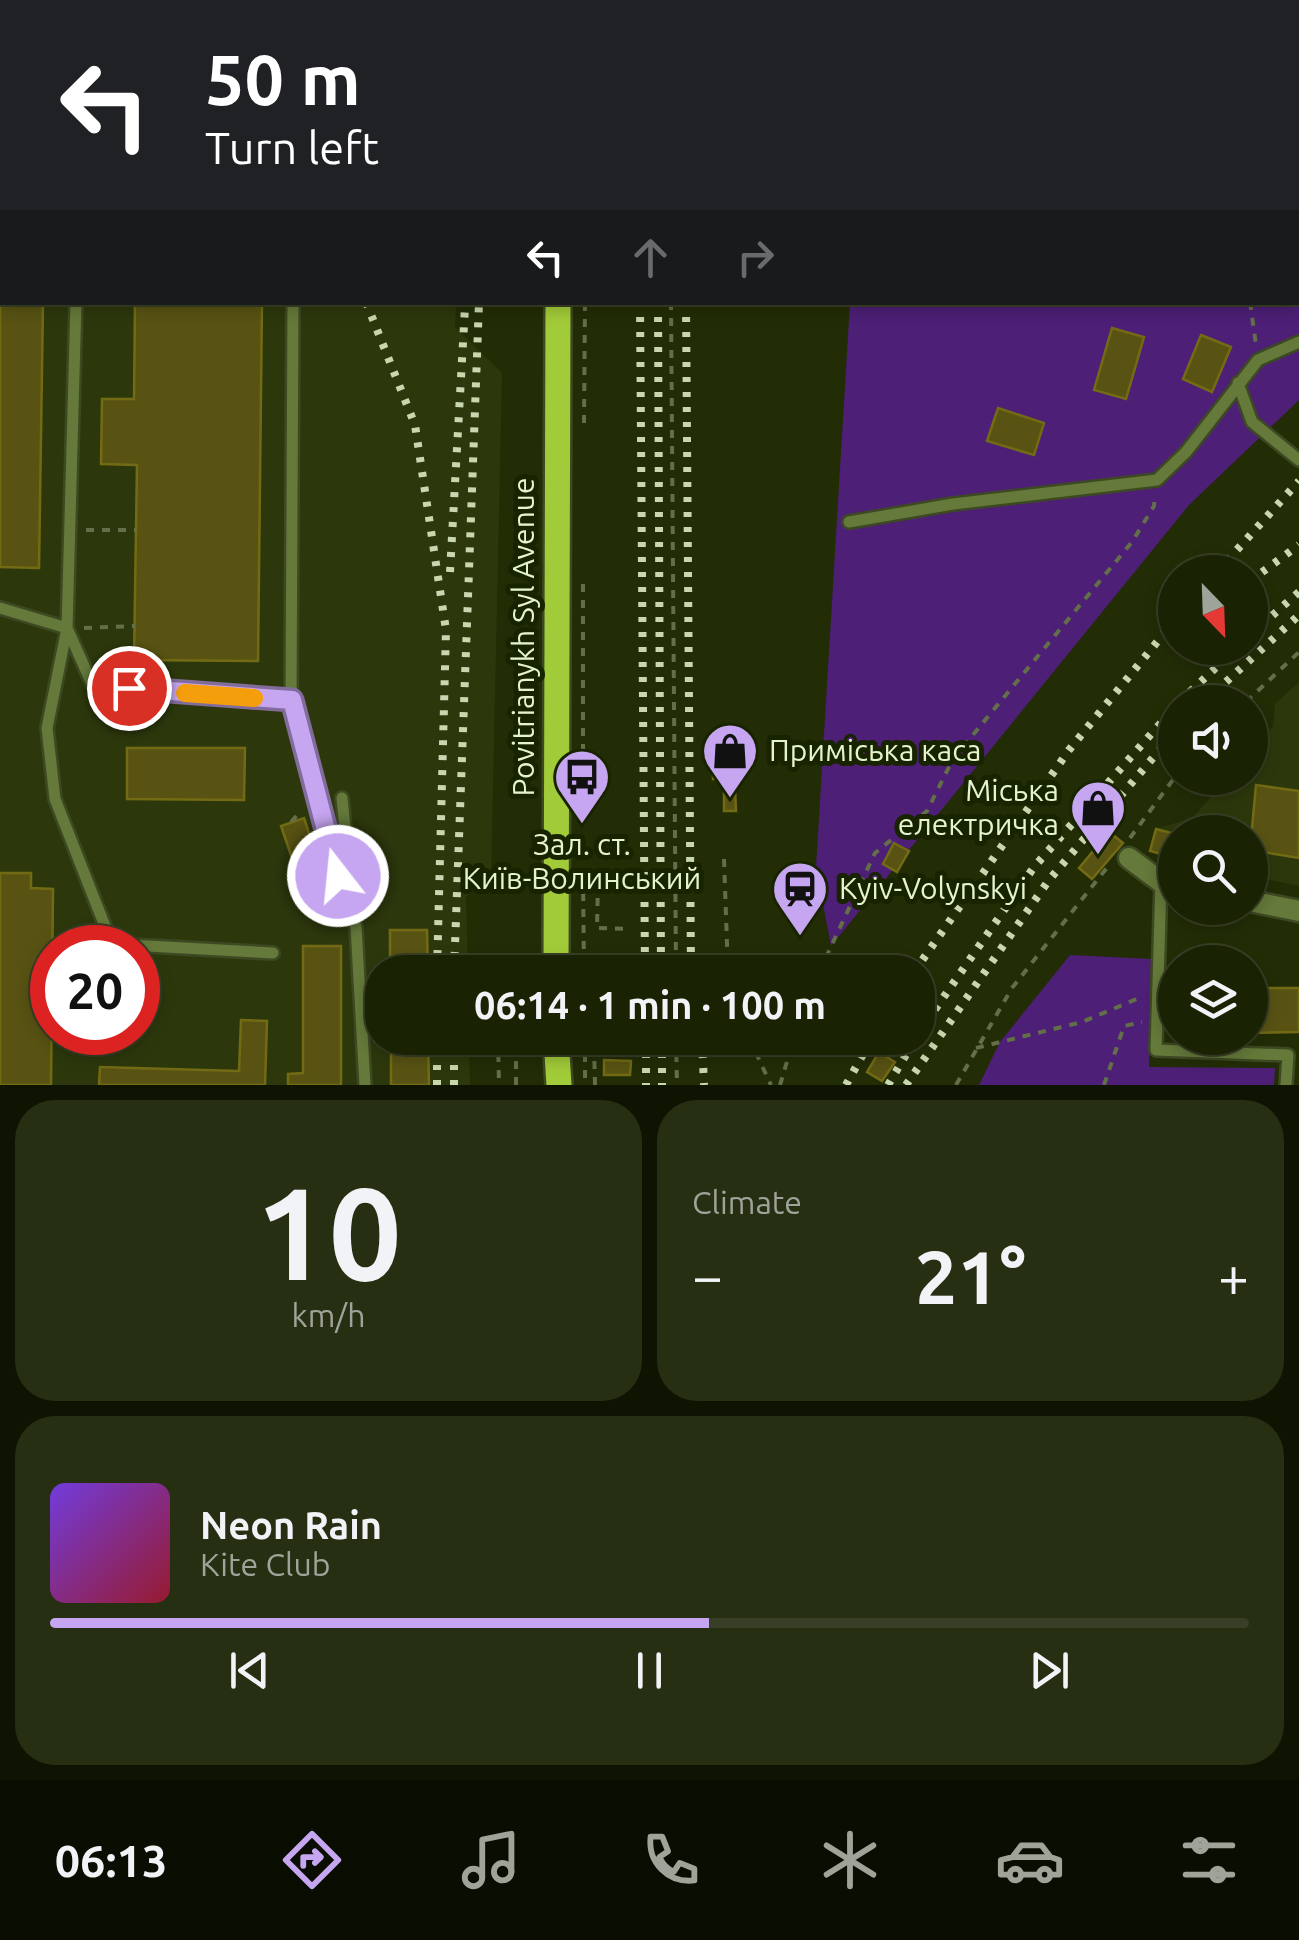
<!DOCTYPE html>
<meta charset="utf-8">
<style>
body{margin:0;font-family:Ubuntu,sans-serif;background:#272f13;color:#f1f3f6;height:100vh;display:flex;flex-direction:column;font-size:38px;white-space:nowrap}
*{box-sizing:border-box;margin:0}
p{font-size:32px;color:#9fa49a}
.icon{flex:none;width:55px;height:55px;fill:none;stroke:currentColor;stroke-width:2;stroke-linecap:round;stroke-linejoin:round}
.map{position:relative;height:1085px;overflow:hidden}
.side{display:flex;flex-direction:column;gap:15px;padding:15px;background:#0e1302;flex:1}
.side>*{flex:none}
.banner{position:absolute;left:0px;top:0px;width:1300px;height:305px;box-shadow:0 5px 15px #0003,0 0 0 2px #383f26;background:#202124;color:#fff;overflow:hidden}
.needle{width:65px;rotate:157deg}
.tools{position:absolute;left:1158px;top:555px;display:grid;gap:20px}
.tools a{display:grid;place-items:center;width:110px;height:110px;border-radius:50%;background:#1a2204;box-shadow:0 5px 15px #0003,0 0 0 2px #383f26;font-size:50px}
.speed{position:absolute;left:30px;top:925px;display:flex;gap:20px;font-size:50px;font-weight:700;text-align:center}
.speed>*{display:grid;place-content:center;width:130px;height:130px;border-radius:50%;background:#1a2204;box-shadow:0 5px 15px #0003,0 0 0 2px #383f26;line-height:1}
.speed .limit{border:15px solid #d22;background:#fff;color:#111}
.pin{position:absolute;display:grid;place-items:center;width:85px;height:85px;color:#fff;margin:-42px;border:5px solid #fff;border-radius:50%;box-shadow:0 2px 10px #0007}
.me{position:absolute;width:110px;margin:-55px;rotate:344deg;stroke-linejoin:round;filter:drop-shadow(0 0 8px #0008)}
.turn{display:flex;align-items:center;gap:35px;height:210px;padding:0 40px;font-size:45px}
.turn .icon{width:130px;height:130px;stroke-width:2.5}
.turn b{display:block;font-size:70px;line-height:85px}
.lanes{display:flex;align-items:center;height:95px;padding:0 40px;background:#0003;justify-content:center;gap:50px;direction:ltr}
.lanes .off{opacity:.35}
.big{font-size:75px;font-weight:600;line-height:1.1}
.side .tile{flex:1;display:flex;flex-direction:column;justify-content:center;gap:15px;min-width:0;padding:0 35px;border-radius:40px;background:#272f13}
.side .dial{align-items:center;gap:0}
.dial b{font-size:130px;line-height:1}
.song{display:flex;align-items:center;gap:30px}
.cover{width:120px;height:120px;border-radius:15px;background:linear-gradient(135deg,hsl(260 70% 55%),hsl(350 70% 35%))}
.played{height:10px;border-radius:5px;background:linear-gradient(90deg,#c6a6f0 55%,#383f26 55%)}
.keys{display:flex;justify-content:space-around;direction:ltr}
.heat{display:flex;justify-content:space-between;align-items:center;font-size:55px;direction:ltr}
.side .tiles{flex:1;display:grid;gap:15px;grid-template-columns:1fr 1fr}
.tile:last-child{grid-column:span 2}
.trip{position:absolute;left:365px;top:955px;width:570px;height:100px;border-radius:40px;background:#1a2204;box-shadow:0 5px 15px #0003,0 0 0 2px #383f26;font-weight:600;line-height:100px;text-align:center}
.dock{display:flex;height:160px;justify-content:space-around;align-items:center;background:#0a0e02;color:#9fa49a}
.dock .icon{width:70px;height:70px}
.dock .current{color:#c6a6f0}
.dock b{font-size:45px;color:#f1f3f6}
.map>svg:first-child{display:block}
</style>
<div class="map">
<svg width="1299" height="1085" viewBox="0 0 1299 1085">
<rect width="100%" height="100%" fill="#222d06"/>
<!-- built -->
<path fill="#2c380c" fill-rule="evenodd" d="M0,0H460L2,2V302L456,303L455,327L502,373L491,875L466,897L468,972H382V1038H469L470,1085H0ZM52,948H138V1032H52Z
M1299,682V886L1250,876V832H1175V858L1150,851L1156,829L1192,818L1228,778H1250V753L1273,726L1275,704Z"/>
<!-- green -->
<path fill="#4d1f76" d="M864,0H1299V400L1189,505L831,946L816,867L850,303L1298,302V2Z
M1070,955L1151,959L1149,1067L1275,1068L1274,1085H979L1000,1042Z"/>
<!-- building -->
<path fill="#585313" stroke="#736b14" stroke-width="2.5" d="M0,138L2,302H43L39,568L0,567Z
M135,302H262L258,661L134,660L137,465L101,464L102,399H134Z
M1112,328L1144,337L1126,399L1094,390Z
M1201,335L1231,347L1212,392L1183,379Z
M998,408L1044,423L1034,455L987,441Z
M127,748H245L244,800L127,799Z
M713,765H735V778L713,779Z
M1256,785L1299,791V858L1250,850Z
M724,788H735L736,811H724Z
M304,818L317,857L294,864L281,826Z
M1156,829L1175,834V858L1150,851Z
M1109,832L1123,843L1092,879L1079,868Z
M894,843L909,851L897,872L883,864Z
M0,873H31V888L53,889L51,1085H0Z
M390,930H427L428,972H390Z
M303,946H341V1085H288V1074L303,1073Z
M1250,988H1299V1032L1250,1033Z
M241,1020L267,1021L265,1085H99L100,1067L239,1071Z
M391,1038H428L429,1085H391Z
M879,1052L895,1062L882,1081L867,1072Z
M604,1060L631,1061L630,1075H604Z"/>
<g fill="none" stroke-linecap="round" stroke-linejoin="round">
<!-- service casing -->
<g stroke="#3d4922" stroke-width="16">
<path id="service" d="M124,0L129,2
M298,0V2
M169,2L173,0
M0,35H2
M0,126H2
M0,233L2,232
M76,302L67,628L47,728L55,799L112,944L273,953
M1238,383L1252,422L1299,460
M849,522L953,504L1157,480L1186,452L1258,360L1299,342
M0,608L67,628L93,686L291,701L322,822L356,927L365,1085
M291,701L293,302
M342,798L353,908
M1161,882L1156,1050L1288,1055L1286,1085"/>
</g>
<!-- minor casing -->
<g stroke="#3d4922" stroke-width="25">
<path id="minor" d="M1129,858L1161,882L1175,885
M1250,901L1299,911"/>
</g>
<!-- primary casing -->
<g stroke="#3d4922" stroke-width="30">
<path id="primary" d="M558,2V0
M556,972L558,302
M556,1038L559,1085"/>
</g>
<!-- path -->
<path stroke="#636f49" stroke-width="4" stroke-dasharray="8 8" stroke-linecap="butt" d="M1116,0V2
M586,2V0
M671,302L676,972
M1250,302L1256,345
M584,423L585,302
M86,530H136
M84,628L135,626
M1246,702L1299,652
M583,768V582
M291,822L301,811
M1130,838L1175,777
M724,859L728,972
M304,861L318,867
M583,877L584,972
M583,881H598L597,928L630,929
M514,972L517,966
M819,972L875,853L927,811L953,759L1132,542L1154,506L1155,495
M498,1038L499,1085
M585,1038V1085
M676,1038L677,1085
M749,1038L771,1085
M976,1048L1082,1022L1139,998
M516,1085V1059
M595,1085L594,1046L630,1047
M780,1085L794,1038
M956,1085L1012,988L1109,865
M1104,1085L1124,1026L1142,1022"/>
<!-- service -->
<use href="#service" stroke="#65793a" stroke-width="11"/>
<!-- minor -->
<use href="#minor" stroke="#65793a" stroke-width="20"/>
<!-- primary -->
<use href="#primary" stroke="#a2cb39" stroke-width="25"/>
<!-- rail -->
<path stroke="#c9d7b0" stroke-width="8" stroke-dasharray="5 10" stroke-linecap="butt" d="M55,0L60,2
M481,0V2
M640,0V2
M658,0V2
M684,0V2
M366,302L415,425L446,630L437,972
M640,302L645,972
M658,302L661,972
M686,302L691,972
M450,572L465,307
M1217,572L1299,481
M1250,581L1299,545
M1250,635L1299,592
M1179,702L1237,648
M1204,702L1299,615
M454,972L479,302
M914,972L1069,750L1175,620
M918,1034L1034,867L1175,707
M646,1038V1085
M662,1038V1085
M702,1038L704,1085
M437,1085V1038
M454,1085V1038
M846,1085L872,1038
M888,1085L916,1038
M906,1085L1049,880L1175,732"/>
</g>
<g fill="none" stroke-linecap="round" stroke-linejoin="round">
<!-- route casing -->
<g stroke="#816c9c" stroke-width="25">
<path id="route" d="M129,688L292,700L338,876"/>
</g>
<!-- route -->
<use href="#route" stroke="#c6a6f0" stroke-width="18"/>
<!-- slow -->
<path stroke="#f59e0b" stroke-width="18" d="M185,693L254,698"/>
</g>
<!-- icons -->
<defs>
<g id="shop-pin" transform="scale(2.875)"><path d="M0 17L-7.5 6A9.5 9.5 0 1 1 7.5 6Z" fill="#c6a6f0" stroke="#182300"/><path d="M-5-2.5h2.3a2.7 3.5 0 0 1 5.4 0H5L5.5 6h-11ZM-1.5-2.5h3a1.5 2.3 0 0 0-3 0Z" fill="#111"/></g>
<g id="bus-pin" transform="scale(2.875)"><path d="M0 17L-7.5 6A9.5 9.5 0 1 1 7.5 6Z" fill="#c6a6f0" stroke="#182300"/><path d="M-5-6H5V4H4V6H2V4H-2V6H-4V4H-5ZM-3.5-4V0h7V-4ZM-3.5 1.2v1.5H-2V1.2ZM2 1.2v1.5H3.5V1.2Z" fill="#111"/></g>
<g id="station-pin" transform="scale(2.875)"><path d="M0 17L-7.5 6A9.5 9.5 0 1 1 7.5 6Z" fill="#c6a6f0" stroke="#182300"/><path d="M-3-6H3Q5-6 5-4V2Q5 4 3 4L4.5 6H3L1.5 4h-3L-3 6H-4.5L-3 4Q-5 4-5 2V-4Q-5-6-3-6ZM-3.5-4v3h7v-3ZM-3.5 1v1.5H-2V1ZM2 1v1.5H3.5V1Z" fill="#111"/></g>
</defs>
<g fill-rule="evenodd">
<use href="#shop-pin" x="730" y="751"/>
<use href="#bus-pin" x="582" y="777"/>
<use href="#shop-pin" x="1098" y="808"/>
<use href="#station-pin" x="800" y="889"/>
</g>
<g text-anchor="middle" stroke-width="10" stroke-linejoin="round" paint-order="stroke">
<!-- street labels -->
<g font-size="30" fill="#e6f4ce" stroke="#182300">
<text transform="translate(524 637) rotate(-90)" y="10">Povitrianykh Syl Avenue</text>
</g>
<!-- poi labels -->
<g font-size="30" fill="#e6f4ce" stroke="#182300" text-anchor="start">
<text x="769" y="761">Приміська каса</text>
<text x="1059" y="801" text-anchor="end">Міська<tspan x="1059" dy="34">електричка</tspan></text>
<text x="582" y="855" text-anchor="middle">Зал. ст.<tspan x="582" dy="34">Київ-Волинський</tspan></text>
<text x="839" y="899">Kyiv-Volynskyi</text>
</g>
</g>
</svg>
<div class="tools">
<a><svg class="needle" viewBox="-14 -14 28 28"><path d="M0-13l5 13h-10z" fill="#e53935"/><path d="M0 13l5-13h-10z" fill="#9fa49a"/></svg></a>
<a><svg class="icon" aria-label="sound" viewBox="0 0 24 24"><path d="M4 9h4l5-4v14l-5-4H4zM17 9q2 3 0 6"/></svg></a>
<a><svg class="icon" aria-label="search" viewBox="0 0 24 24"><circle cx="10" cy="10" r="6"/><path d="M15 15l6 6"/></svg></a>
<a><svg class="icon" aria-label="layers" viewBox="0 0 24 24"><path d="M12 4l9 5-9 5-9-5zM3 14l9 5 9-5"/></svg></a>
</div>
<div class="speed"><div class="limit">20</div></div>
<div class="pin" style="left:129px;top:688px;background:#d93025"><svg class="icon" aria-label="arrive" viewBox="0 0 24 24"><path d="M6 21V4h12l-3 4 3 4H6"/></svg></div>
<svg class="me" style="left:338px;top:876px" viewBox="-20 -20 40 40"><circle r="17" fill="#c6a6f0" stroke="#fff" stroke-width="3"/><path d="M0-11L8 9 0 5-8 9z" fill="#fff"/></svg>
<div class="trip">06:14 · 1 min · 100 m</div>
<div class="banner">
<div class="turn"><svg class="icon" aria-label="left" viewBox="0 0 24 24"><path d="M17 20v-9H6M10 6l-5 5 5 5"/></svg><div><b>50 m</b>Turn left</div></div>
<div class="lanes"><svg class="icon" aria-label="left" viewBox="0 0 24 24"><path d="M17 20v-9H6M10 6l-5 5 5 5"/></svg><svg class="icon off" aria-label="ahead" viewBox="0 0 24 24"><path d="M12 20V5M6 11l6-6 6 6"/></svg><svg class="icon off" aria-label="right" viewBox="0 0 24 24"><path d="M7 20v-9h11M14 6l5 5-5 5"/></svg></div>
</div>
</div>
<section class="side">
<div class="tiles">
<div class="tile dial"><b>10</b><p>km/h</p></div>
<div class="tile"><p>Climate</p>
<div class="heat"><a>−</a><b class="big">21°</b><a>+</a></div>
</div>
<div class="tile">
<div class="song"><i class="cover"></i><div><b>Neon Rain</b><p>Kite Club</p></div></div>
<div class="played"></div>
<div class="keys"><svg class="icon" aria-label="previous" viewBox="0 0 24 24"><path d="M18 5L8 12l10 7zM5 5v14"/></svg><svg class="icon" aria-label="pause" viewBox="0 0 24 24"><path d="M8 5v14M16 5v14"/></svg><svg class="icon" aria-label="next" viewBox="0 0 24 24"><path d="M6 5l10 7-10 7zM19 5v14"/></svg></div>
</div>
</div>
</section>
<nav class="dock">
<b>06:13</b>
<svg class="icon current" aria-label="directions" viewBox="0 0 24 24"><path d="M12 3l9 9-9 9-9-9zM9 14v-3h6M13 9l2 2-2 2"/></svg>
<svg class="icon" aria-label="music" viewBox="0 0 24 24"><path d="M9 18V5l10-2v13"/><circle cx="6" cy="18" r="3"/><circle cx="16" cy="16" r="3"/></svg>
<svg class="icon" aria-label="phone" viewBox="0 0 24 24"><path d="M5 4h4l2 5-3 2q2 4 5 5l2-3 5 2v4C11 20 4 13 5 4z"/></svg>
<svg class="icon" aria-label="climate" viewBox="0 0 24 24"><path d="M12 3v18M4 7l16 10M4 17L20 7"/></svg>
<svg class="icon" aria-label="car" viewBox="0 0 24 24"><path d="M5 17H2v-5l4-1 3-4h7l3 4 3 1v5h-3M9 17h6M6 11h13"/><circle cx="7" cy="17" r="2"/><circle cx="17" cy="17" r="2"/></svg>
<svg class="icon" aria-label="filters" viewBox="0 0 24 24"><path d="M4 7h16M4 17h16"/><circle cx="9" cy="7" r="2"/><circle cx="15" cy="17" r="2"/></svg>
</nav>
